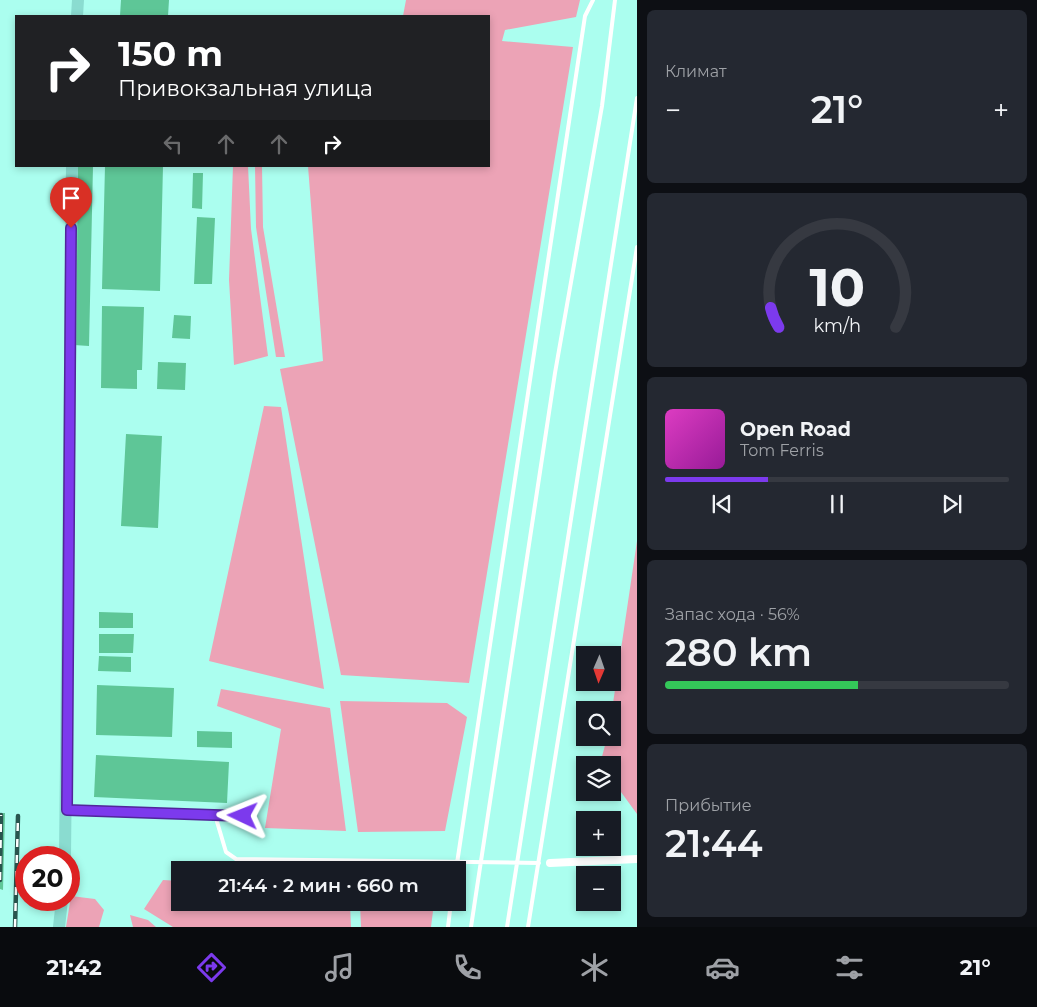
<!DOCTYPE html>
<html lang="ru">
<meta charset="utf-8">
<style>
body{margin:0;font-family:Montserrat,sans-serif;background:#242831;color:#f1f3f6;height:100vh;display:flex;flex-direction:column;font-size:19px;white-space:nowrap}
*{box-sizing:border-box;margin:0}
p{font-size:16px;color:#9ea1a6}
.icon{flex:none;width:28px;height:28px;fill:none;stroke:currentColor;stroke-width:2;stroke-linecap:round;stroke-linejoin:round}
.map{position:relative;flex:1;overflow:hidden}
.details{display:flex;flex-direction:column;gap:10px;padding:10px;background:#0d0f14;width:400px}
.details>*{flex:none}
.hud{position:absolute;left:15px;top:15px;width:475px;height:152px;border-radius:0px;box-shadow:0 2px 8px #0003;background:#202124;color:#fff;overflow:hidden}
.needle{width:32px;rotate:182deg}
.controls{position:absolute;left:576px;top:646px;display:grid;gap:10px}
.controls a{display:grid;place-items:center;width:45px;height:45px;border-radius:0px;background:#171b24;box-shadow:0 2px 8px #0003;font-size:25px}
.speed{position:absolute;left:15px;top:846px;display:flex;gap:10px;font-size:25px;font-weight:700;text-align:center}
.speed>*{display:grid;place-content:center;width:65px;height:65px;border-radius:50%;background:#171b24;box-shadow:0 2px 8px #0003;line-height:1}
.speed .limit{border:8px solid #d22;background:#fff;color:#111}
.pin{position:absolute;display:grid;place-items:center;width:42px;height:42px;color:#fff;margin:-51px -21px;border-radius:50% 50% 50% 0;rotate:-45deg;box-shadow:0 0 5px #0007}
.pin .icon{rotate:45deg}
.me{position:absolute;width:55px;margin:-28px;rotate:272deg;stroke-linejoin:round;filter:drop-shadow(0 0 4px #0008)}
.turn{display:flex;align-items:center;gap:18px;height:105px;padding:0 20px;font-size:22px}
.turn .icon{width:65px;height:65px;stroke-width:2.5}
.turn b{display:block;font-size:35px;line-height:42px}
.lanes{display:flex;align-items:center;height:48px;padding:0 20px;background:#0003;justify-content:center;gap:25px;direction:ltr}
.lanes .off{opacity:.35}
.big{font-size:38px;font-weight:600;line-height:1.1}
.details .tile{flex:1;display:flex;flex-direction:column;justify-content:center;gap:8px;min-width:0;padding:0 18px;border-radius:8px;background:#242831}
.details .dial{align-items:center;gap:0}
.dial svg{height:130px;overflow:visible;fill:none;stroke:#363941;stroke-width:7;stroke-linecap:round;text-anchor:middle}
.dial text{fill:#f1f3f6;stroke:none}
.song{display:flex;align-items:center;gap:15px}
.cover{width:60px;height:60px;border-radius:8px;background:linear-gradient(135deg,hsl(310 70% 55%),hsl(300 70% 35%))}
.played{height:5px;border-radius:2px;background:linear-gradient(90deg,#7c3aed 30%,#363941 30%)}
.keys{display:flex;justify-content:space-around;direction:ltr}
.heat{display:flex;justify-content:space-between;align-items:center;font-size:28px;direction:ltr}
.charge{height:8px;border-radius:4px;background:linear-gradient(90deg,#34c759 56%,#363941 0)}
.trip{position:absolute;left:171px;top:861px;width:295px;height:50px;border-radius:0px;background:#171b24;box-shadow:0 2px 8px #0003;font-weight:600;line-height:50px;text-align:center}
.tab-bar{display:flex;height:80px;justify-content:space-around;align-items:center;background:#090b0e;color:#9ea1a6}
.tab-bar .icon{width:35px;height:35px}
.tab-bar .active{color:#7c3aed}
.tab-bar b{font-size:22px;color:#f1f3f6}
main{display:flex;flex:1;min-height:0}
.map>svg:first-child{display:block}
</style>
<main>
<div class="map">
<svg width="637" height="927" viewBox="0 0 637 927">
<rect width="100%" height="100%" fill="#abfeef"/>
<!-- green -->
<path fill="#eca3b6" d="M406,0H580L576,17L505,30L502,41L573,47L469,683L341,675L280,369L323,361L308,166H489V16H403Z
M233,166H248L251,229L268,356L234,365L229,280Z
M255,166H262L263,227L285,357H276L256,227Z
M264,406L281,407L324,689L209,661Z
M637,541V814L613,781L612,765L600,764L607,738H612V710Z
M221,689L330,708L346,831L265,828L281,729L217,706Z
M340,701L447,703L467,717L445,831L358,832Z
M163,880L180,881V902L350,903L351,927H173L144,909Z
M71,896L95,899L104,910L99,927H66Z
M360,903H383V908L411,909L415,903H434L431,927H361Z
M130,915L148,920L156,927H133Z"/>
<!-- building -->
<path fill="#5ec697" d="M121,0H169L168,16H120Z
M78,166H93L89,346L74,345Z
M105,166H163L160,291L102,289Z
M193,173H203L202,209L192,208Z
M197,217L215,218L212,284H194Z
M102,306L144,307L142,370H137V389L101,388Z
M174,315L191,316L190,339L172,338Z
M158,362L186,363L185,390L157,389Z
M126,434L162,436L158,528L121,526Z
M99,612L133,613V628H99Z
M99,634H134L133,653H99Z
M99,656L131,657V672L98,671Z
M97,685L174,688L172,737L96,735Z
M197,731L232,732V748L197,747Z
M96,755L229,762L227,803L94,797Z
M0,813H5L3,890L0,889Z"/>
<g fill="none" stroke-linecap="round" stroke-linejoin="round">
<!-- lane -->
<path stroke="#fff" stroke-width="4" d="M69,810L243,816
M215,815L226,852L236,859L539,863
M456,870L585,16L593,0
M448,927L451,902
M471,927L555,373L602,106L615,0
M507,927L637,98
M528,927L637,247"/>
<!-- street -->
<path stroke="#fff" stroke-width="8" d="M550,863L637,859"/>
<!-- primary -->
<path stroke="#8adcd0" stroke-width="12" d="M77,16L78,0
M65,858L72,166
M59,927L62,900"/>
<!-- rail casing -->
<g stroke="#29554e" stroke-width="4.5">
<path id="rail" d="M0,880L1,815
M15,927L18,816"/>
</g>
<!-- rail -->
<use href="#rail" stroke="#fff" stroke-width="2.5" stroke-dasharray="8" stroke-linecap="butt"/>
</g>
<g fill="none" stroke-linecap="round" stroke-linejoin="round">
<!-- route casing -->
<g stroke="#51269a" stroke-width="12">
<path id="route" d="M71,228L67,810L243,816"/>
</g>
<!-- route -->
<use href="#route" stroke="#7c3aed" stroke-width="9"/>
</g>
</svg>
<div class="controls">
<a><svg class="needle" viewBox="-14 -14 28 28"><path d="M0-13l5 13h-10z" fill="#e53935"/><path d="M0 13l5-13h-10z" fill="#9ea1a6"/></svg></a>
<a><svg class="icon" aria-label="search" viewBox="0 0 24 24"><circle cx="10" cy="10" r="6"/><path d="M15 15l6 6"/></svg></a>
<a><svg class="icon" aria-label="layers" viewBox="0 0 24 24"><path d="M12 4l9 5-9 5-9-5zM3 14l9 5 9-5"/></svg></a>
<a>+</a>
<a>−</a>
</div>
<div class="speed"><div class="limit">20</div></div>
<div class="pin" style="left:71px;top:228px;background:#d93025"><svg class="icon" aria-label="arrive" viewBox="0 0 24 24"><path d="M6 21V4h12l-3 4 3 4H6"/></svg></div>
<svg class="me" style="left:243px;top:816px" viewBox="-20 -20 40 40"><path d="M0-17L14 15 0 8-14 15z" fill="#7c3aed" stroke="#fff" stroke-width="4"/></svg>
<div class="trip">21:44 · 2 мин · 660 m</div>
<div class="hud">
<div class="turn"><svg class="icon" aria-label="right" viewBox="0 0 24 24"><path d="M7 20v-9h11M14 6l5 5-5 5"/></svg><div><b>150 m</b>Привокзальная улица</div></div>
<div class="lanes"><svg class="icon off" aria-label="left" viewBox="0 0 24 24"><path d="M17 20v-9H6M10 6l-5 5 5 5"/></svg><svg class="icon off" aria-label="ahead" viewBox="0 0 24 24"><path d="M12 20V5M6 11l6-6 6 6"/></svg><svg class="icon off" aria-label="ahead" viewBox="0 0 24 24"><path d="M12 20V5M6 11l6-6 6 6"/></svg><svg class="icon" aria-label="right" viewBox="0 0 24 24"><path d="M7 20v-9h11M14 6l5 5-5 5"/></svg></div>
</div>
</div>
<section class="details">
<div class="tile"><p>Климат</p>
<div class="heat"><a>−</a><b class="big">21°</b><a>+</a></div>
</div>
<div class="tile dial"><svg viewBox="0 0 100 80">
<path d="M14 69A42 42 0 1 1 86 69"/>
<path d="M14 69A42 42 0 0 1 9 57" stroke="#7c3aed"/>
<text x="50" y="56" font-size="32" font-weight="700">10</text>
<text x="50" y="72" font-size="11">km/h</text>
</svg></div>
<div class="tile">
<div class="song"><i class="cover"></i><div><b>Open Road</b><p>Tom Ferris</p></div></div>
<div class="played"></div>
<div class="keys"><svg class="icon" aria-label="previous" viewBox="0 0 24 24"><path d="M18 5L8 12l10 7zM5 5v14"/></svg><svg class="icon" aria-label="pause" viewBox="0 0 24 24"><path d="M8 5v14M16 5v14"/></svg><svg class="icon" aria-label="next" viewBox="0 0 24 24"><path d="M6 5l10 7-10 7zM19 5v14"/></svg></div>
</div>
<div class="tile"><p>Запас хода · 56%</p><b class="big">280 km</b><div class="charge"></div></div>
<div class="tile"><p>Прибытие</p><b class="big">21:44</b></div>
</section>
</main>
<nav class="tab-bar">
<b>21:42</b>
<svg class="icon active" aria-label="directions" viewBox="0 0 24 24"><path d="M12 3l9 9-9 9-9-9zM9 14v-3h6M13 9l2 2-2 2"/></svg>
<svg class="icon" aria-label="music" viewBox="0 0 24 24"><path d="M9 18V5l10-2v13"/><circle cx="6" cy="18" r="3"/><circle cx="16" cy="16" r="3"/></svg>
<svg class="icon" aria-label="phone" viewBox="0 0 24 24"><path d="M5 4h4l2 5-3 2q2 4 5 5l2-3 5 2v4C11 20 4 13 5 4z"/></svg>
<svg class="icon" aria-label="climate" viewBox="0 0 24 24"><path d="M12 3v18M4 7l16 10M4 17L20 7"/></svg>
<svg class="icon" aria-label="car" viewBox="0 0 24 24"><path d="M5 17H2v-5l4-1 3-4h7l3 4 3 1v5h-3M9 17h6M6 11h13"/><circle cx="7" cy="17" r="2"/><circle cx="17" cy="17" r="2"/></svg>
<svg class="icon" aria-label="filters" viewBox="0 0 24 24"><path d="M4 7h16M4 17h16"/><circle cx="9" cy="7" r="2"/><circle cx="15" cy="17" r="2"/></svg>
<b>21°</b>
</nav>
